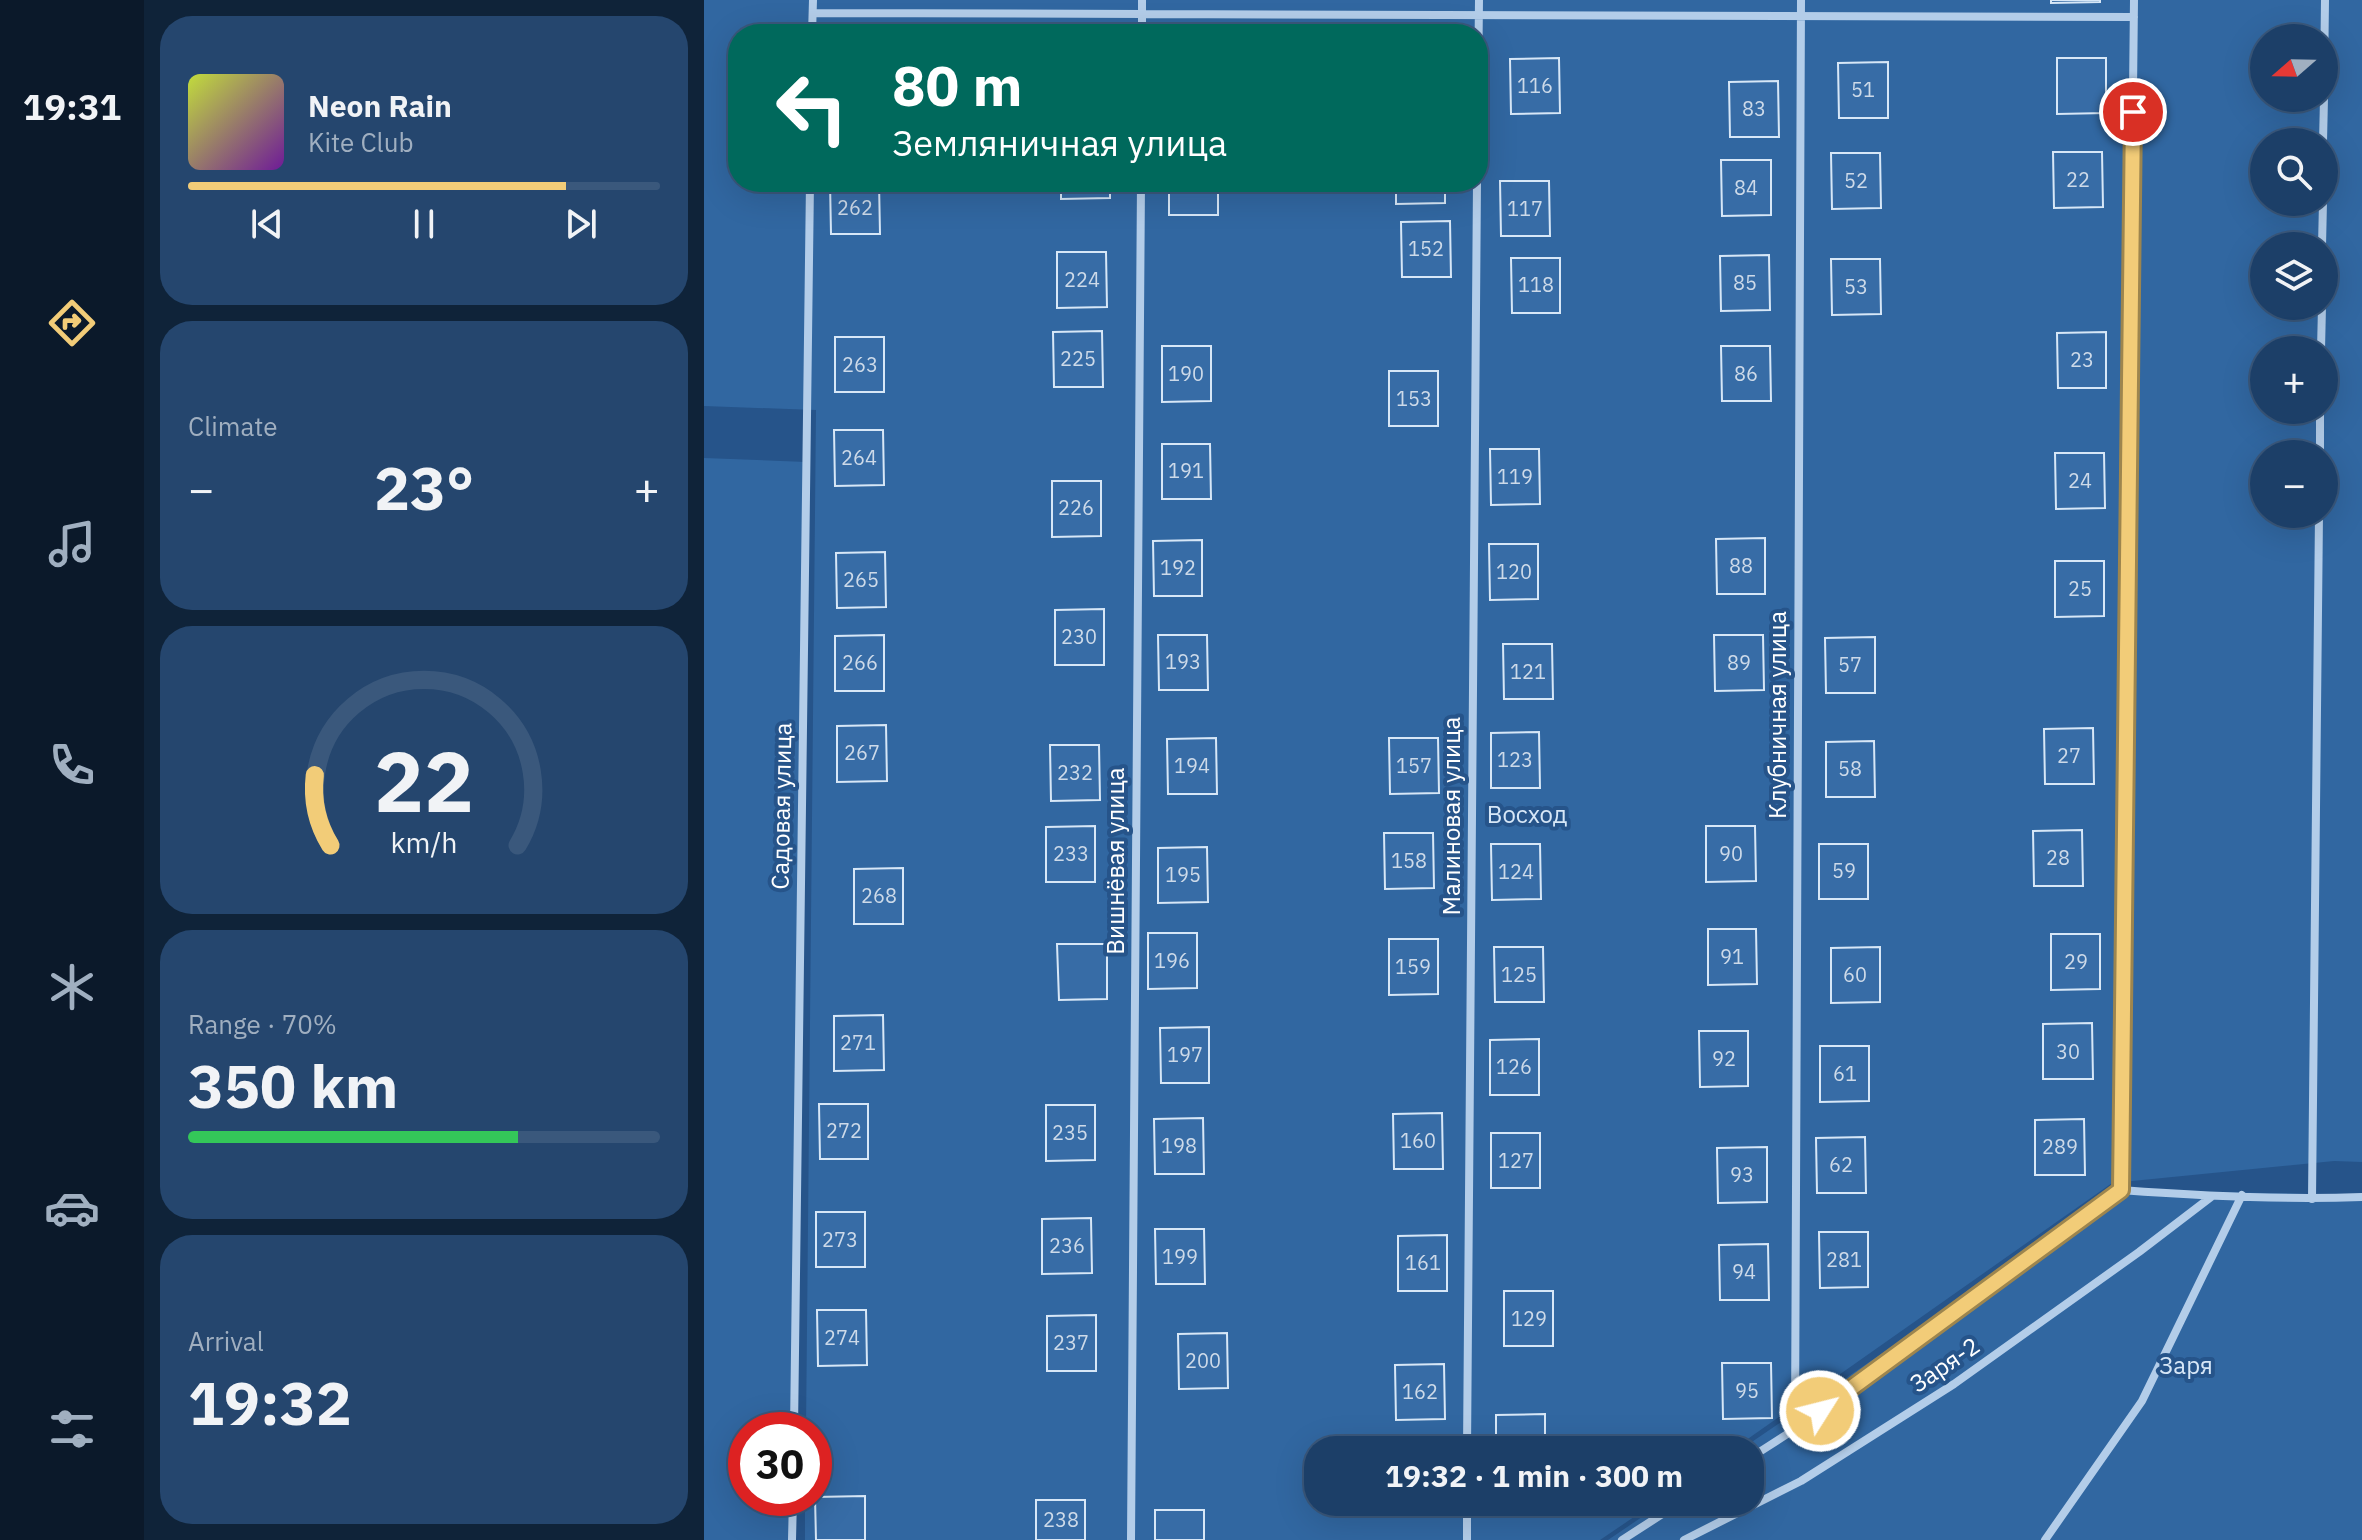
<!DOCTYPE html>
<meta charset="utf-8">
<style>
body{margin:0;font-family:"IBM Plex Sans",sans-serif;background:#25466e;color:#f1f3f6;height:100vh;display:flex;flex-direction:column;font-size:30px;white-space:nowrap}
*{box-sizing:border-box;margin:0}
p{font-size:26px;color:#a0afc0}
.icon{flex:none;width:44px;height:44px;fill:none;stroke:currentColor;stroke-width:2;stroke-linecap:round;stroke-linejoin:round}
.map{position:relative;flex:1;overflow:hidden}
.details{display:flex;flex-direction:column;gap:16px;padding:16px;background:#0f2339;width:560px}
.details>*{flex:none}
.top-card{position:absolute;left:24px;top:24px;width:760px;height:168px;border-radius:32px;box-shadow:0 8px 32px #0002,0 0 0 2px #3a587c;background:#00695c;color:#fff;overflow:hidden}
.needle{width:52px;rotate:250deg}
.controls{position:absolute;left:1546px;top:24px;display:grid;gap:16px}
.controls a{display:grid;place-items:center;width:88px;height:88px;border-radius:50%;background:#1c3f68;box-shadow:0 8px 32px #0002,0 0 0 2px #3a587c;font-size:40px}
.speed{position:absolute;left:24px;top:1412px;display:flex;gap:16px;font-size:40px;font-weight:700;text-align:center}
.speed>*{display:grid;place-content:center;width:104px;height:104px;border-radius:50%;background:#1c3f68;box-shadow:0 8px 32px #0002,0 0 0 2px #3a587c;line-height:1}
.speed .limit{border:12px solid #d22;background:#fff;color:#111}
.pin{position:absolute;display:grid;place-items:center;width:68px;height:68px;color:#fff;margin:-34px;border:4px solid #fff;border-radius:50%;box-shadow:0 2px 8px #0007}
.me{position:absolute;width:88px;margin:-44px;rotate:54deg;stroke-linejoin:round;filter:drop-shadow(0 0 6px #0008)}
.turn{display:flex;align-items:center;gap:28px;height:168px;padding:0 32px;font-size:36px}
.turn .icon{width:104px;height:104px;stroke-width:2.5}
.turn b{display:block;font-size:56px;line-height:68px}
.big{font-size:60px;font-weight:700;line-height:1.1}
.details .tile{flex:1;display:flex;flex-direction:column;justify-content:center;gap:12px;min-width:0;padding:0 28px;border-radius:32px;background:#25466e}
.details .dial{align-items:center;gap:0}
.dial svg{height:208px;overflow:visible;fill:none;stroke:#3a587c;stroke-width:7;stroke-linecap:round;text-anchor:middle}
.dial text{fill:#f1f3f6;stroke:none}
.song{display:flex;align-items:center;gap:24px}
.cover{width:96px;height:96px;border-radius:12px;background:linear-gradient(135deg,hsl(70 70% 55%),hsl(280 70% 35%))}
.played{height:8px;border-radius:4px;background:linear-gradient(90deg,#f2cc78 80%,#3a587c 80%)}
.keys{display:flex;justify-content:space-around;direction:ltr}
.heat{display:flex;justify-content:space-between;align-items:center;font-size:44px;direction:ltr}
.charge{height:12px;border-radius:6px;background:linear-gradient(90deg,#34c759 70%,#3a587c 0)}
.trip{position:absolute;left:600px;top:1436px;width:460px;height:80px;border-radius:32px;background:#1c3f68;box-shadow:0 8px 32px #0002,0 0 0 2px #3a587c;font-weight:700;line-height:80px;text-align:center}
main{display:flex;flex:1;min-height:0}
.dock{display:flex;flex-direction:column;width:144px;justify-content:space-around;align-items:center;background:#0b192a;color:#a0afc0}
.dock .icon{width:56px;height:56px}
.dock .selected{color:#f2cc78}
.dock b{font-size:36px;color:#f1f3f6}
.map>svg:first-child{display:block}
</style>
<main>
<nav class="dock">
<b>19:31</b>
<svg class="icon selected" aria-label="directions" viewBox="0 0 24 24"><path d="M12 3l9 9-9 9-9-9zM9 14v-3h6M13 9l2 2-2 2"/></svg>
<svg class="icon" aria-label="music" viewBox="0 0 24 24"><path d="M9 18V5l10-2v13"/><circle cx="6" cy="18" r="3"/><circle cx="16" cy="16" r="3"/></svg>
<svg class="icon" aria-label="phone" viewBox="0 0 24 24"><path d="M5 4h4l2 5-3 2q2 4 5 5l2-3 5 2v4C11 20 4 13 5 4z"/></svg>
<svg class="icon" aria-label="climate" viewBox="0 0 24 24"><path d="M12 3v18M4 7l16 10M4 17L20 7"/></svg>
<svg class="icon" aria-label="car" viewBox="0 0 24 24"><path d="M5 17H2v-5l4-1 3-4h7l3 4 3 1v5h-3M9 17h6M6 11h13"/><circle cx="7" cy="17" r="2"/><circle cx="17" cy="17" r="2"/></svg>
<svg class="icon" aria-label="filters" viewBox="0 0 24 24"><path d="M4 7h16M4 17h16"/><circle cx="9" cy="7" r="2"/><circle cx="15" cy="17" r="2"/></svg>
</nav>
<section class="details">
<div class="tile">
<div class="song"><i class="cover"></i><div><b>Neon Rain</b><p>Kite Club</p></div></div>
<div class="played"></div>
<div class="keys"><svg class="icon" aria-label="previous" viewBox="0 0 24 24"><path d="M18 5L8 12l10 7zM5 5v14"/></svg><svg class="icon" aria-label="pause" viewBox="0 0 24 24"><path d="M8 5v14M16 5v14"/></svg><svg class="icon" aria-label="next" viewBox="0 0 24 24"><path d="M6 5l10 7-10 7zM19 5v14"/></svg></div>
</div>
<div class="tile"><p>Climate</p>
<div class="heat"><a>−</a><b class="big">23°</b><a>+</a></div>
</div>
<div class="tile dial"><svg viewBox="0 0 100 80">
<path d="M14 69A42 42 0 1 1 86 69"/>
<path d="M14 69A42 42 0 0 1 8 42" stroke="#f2cc78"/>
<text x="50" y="56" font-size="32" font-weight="700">22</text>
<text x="50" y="72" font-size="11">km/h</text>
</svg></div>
<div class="tile"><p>Range · 70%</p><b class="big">350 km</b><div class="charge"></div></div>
<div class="tile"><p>Arrival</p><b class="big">19:32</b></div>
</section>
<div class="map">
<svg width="1658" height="1540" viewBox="0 0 1658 1540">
<rect width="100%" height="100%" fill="#26548a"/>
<!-- green -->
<path fill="#3167a1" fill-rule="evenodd" d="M0,0H1658V1162L1630,1161L1408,1183L1028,1450H614V1502H952L896,1540H101V1498H110V1430H102L112,410L0,406ZM34,34H774V182H34ZM1560,38H1620V98H1560ZM1560,142H1620V202H1560ZM1560,246H1620V306H1560ZM1560,350H1620V410H1560ZM1560,454H1620V514H1560Z
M0,458L102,462L87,1430H42V1498H86L85,1540H0Z
M1418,1190L1658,1195V1540H904L960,1502H1046V1450H1036Z"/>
<!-- building -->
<path fill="#376ca6" stroke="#d7e7f7" stroke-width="2" d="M1347,0H1396V2L1347,3Z
M855,58L856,113L807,114L806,59Z
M1353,58H1402V113L1353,114Z
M1184,62V118H1135L1134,63Z
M1074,81L1075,137H1026L1025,82Z
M1349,152H1398L1399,207L1350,208Z
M1127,153H1176L1177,208L1128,209Z
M1017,160H1067V215L1018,216Z
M796,181H845L846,236H797Z
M126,182H175L176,234H127Z
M357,182H406V198L357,199Z
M465,182H514V215H465Z
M692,182H741V203L692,204Z
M746,221L747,277H698L697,222Z
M353,252H402L403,307L353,308Z
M1065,255L1066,310L1017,311L1016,256Z
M807,258H856V313H808Z
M1127,259H1176L1177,314L1128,315Z
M398,331L399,387H350L349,332Z
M1402,332V388H1354L1353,333Z
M131,337H180V392H131Z
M458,346H507V401L458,402Z
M1017,346H1066L1067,401H1018Z
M685,371H734V426H685Z
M130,430H179L180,485L131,486Z
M458,444H506L507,499H458Z
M786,449H835L836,504L787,505Z
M1351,453H1400L1401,508L1352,509Z
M348,481H397V536L348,537Z
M1061,538V594H1013L1012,539Z
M498,540V596H450L449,541Z
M785,544H834V599L786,600Z
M181,552L182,607L133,608L132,553Z
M1351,561H1400V616L1351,617Z
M400,609V665H351V610Z
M180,635V691H131V636Z
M454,635H503L504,690H455Z
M1010,635H1059L1060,690L1011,691Z
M1171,637V693H1122L1121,638Z
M799,644H848L849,699H800Z
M182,725L183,781L133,782V726Z
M1389,728L1390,784H1341L1340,729Z
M835,732L836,788H787V733Z
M512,738L513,794H464L463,739Z
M685,738H734L735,793L686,794Z
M1170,741L1171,797H1122V742Z
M346,745H395L396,800L347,801Z
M391,826V882H342V827Z
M1002,826H1051L1052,881L1002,882Z
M1378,830L1379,886H1330L1329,831Z
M680,833H729L730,888L681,889Z
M787,844H836L837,899L788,900Z
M1115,844H1164V899H1115Z
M503,847L504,902L454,903V848Z
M199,868V924H150V869Z
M1004,929H1052L1053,984L1004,985Z
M444,933H493V988L444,989Z
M1347,934H1396V989L1347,990Z
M685,939H734V994L685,995Z
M353,944H403V999L355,1000Z
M790,947H839L840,1002H791Z
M1176,947V1002L1127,1003V948Z
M179,1015L180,1070L130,1071V1016Z
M1388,1023L1389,1079H1339V1024Z
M505,1027V1083H457L456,1028Z
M995,1031H1044V1086L996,1087Z
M835,1039V1095H786V1040Z
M1116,1046H1165V1101L1116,1102Z
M115,1104H164V1159H116Z
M342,1105H391V1160L342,1161Z
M738,1113L739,1169H690L689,1114Z
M499,1118L500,1174H451L450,1119Z
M1380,1119L1381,1175H1331V1120Z
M787,1133H836V1188H787Z
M1161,1137L1162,1193H1113L1112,1138Z
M1063,1147V1202L1014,1203L1013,1148Z
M112,1212H161V1267H112Z
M387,1218L388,1273L338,1274V1219Z
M451,1229H500L501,1284H452Z
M1115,1232H1164V1287L1116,1288Z
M743,1235V1291H694V1236Z
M1064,1244L1065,1300H1016L1015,1245Z
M800,1291H849V1346H800Z
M113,1310H162L163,1365L114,1366Z
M392,1315V1371H343V1316Z
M523,1333L524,1388L475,1389L474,1334Z
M1018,1363H1067L1068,1418L1019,1419Z
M740,1364L741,1419L692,1420L691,1365Z
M841,1414V1450H792V1415Z
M690,1447H739V1450H690Z
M161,1496V1540H112L111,1497Z
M332,1500H381V1540H332Z
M451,1510H500V1540H451Z"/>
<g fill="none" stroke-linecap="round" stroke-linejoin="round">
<!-- street -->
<path stroke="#b3cde9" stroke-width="8" d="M109,13L1430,17
M108,34L109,0
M438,34V0
M1620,80L1621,0
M774,92L775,0
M1619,142L1620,98
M1618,246L1619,202
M1617,350L1618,306
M1616,454V410
M1417,1190L1430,0
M1608,1199L1615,514
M1091,1429L1097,0
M90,1430L106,182
M763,1450L773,182
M1046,1458L1091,1429L1417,1190C1497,1196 1578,1200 1658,1197
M88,1540L89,1498
M427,1540L437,182
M763,1540V1502
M918,1540L977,1502
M980,1540L1097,1481L1250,1384L1435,1252L1507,1197
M1341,1540L1438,1401L1538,1195"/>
</g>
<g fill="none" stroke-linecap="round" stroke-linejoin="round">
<!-- route casing -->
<g stroke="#9d854e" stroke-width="20">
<path id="route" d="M1116,1411L1417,1190L1429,112"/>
</g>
<!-- route -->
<use href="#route" stroke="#f2cc78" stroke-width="14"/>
</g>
<g text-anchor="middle" stroke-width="8" stroke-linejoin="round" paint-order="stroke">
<!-- number labels -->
<g font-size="20" fill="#cddae9">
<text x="831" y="93">116</text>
<text x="1159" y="97">51</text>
<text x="1050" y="116">83</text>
<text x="1374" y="187">22</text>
<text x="1152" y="188">52</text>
<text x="1042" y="195">84</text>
<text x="151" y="215">262</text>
<text x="821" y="216">117</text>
<text x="722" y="256">152</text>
<text x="378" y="287">224</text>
<text x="1041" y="290">85</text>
<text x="832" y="292">118</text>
<text x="1152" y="294">53</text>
<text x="374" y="366">225</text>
<text x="1378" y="367">23</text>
<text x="156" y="372">263</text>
<text x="482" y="381">190</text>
<text x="1042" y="381">86</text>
<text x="710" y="406">153</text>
<text x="155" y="465">264</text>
<text x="482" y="478">191</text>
<text x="811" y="484">119</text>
<text x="1376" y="488">24</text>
<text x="372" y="515">226</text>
<text x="1037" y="573">88</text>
<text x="474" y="575">192</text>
<text x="810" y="579">120</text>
<text x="157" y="587">265</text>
<text x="1376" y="596">25</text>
<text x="375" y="644">230</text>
<text x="479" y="669">193</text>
<text x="156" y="670">266</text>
<text x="1035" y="670">89</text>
<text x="1146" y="672">57</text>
<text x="824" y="679">121</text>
<text x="158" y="760">267</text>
<text x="1365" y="763">27</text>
<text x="811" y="767">123</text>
<text x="488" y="773">194</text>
<text x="710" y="773">157</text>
<text x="1146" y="776">58</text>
<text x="371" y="780">232</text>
<text x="367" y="861">233</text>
<text x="1027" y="861">90</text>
<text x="1354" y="865">28</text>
<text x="705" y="868">158</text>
<text x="1140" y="878">59</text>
<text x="812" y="879">124</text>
<text x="479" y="882">195</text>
<text x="175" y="903">268</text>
<text x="1028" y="964">91</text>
<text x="468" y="968">196</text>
<text x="1372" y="969">29</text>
<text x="709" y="974">159</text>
<text x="815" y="982">125</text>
<text x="1151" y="982">60</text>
<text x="154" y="1050">271</text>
<text x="1364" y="1059">30</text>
<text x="481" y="1062">197</text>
<text x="1020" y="1066">92</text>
<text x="810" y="1074">126</text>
<text x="1141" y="1081">61</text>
<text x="140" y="1138">272</text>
<text x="366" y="1140">235</text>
<text x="714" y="1148">160</text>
<text x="475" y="1153">198</text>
<text x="1356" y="1154">289</text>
<text x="812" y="1168">127</text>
<text x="1137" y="1172">62</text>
<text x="1038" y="1182">93</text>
<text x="136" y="1247">273</text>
<text x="363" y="1253">236</text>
<text x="476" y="1264">199</text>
<text x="1140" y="1267">281</text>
<text x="719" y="1270">161</text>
<text x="1040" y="1279">94</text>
<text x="825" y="1326">129</text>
<text x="138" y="1345">274</text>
<text x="367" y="1350">237</text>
<text x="499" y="1368">200</text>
<text x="1043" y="1398">95</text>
<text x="716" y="1399">162</text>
<text x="357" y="1527">238</text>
</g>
<!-- street labels -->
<g font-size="24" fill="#fff" stroke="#26548a">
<text transform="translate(1074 715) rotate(-90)" y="8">Клубничная улица</text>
<text transform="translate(78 806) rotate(-89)" y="8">Садовая улица</text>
<text transform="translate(748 816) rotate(-90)" y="8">Малиновая улица</text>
<text transform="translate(412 861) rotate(-90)" y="8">Вишнёвая улица</text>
<text transform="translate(1241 1365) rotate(-34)" y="8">Заря-2</text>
</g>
<!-- park labels -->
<g font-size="24" fill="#d7e7f7" stroke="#26548a">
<text x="823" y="823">Восход</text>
<text x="1482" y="1374">Заря</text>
</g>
</g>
</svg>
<div class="controls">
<a><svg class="needle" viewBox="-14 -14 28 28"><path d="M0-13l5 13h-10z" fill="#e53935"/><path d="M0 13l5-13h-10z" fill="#a0afc0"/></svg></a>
<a><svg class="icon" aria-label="search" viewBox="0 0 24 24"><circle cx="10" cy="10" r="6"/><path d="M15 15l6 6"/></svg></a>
<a><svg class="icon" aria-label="layers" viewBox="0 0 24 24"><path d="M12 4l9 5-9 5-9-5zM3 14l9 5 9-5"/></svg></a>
<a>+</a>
<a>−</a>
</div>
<div class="speed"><div class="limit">30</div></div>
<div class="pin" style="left:1429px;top:112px;background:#d93025"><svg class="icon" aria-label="arrive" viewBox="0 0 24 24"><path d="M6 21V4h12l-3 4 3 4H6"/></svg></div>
<svg class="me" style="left:1116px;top:1411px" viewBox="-20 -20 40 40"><circle r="17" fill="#f2cc78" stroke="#fff" stroke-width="3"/><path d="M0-11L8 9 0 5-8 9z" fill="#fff"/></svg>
<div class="trip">19:32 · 1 min · 300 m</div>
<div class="top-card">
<div class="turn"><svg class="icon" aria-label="left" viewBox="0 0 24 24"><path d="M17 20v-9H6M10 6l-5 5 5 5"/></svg><div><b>80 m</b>Земляничная улица</div></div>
</div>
</div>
</main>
